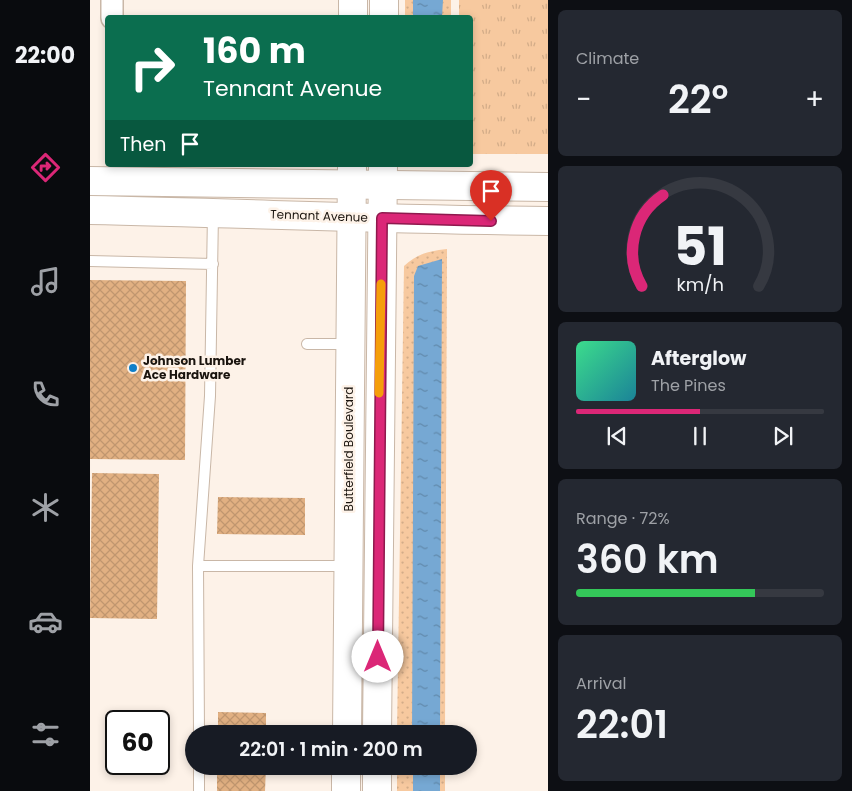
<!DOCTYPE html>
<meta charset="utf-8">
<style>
body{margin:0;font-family:Poppins,sans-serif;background:#242831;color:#f1f3f6;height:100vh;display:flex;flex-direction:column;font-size:19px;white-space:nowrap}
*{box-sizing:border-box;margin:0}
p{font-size:16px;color:#9ea1a6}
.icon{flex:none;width:28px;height:28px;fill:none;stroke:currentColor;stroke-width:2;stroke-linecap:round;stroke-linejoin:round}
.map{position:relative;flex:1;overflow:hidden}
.panel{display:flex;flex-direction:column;gap:10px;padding:10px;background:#0d0f14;width:304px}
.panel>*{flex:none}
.hud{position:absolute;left:15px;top:15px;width:368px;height:152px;border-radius:5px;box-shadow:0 2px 8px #0003;background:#0b6e4f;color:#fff;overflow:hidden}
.speed{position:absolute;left:15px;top:710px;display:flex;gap:10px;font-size:25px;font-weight:700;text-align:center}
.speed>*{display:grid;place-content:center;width:65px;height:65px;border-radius:50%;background:#171b24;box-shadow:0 2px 8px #0003;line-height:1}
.speed .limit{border:2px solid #111;border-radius:8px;background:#fff;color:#111}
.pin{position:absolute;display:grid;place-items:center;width:42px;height:42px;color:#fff;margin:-51px -21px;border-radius:50% 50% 50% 0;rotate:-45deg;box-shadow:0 0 5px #0007}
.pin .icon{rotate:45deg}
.me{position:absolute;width:55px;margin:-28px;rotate:0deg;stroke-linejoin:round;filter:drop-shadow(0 0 4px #0008)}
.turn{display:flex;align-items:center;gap:18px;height:105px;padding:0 15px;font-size:22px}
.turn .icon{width:65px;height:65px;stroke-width:2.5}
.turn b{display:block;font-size:35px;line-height:42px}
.then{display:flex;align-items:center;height:48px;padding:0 15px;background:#0003;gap:10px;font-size:19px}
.big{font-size:38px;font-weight:600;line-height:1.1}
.panel .widget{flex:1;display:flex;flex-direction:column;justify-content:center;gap:8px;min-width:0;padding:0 18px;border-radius:8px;background:#242831}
.panel .dial{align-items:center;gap:0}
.dial svg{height:130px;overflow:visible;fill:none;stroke:#363941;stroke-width:7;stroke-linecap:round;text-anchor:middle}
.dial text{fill:#f1f3f6;stroke:none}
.song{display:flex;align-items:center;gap:15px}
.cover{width:60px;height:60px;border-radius:8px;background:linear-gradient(135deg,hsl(150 70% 55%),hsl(190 70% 35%))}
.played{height:5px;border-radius:2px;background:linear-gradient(90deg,#db2777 50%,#363941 50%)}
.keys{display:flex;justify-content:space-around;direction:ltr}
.heat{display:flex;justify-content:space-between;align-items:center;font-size:28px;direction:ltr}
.charge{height:8px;border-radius:4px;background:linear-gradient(90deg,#34c759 72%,#363941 0)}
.trip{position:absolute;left:95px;top:725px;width:292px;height:50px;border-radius:25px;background:#171b24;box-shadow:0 2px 8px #0003;font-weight:600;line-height:50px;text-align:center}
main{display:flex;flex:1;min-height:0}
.menu{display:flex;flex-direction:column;width:90px;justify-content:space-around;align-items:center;background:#090b0e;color:#9ea1a6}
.menu .icon{width:35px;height:35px}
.menu .on{color:#db2777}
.menu b{font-size:22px;color:#f1f3f6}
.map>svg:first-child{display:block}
</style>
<main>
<nav class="menu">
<b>22:00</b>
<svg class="icon on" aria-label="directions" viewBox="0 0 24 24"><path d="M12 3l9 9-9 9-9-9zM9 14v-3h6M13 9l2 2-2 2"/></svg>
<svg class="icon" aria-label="music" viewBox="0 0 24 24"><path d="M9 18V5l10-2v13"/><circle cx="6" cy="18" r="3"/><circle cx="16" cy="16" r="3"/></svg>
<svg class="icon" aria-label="phone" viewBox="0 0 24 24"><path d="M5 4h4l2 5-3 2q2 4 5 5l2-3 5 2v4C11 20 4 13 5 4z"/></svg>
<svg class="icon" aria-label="climate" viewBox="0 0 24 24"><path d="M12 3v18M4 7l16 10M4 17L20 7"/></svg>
<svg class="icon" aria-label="car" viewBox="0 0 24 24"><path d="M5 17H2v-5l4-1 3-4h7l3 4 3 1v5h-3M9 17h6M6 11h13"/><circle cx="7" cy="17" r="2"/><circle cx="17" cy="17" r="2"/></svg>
<svg class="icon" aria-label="filters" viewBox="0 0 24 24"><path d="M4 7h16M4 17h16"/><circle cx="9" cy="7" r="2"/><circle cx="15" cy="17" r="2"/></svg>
</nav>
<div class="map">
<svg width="459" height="791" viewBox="0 0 459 791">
<defs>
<pattern id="grass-tufts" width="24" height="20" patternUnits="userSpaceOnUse" patternTransform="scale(1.25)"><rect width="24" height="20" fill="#f7c99f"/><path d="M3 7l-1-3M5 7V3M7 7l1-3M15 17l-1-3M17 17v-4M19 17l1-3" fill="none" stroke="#d3ac88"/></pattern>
<pattern id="park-dots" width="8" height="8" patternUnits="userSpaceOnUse" patternTransform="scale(1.25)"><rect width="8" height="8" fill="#f7c99f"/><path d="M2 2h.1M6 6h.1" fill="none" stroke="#d3ac88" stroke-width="1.8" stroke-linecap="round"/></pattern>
<pattern id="water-ripples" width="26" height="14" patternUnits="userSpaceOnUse" patternTransform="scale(1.25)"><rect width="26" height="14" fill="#76a8d3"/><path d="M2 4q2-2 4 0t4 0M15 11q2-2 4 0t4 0" fill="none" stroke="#6088aa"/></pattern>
<pattern id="building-cross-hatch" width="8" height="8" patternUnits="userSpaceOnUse" patternTransform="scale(1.25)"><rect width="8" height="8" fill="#e1b082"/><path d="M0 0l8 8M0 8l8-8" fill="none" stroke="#c0966f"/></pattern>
</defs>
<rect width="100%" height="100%" fill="#fdf2e8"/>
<!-- grass -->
<path fill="url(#grass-tufts)" d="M369,0H458V154H380V18L369,17Z"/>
<!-- park -->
<path fill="url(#park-dots)" d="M315,0H361V17L315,18Z
M357,249L355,734H307L314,266C327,254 339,251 357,249Z
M307,766H355V791H307Z"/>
<!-- water -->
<path fill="url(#water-ripples)" d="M323,0H353L352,17H323Z
M352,259L350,734H322L324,276L328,266Z
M323,766H350V791H323Z"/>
<!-- building -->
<path fill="url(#building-cross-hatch)" d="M0,280L96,281L95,460L0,459Z
M2,473L69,474L67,619L0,618Z
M128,497L215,498V535L127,534Z
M128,712L176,713V734H128Z
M127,766H176L175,791H127Z"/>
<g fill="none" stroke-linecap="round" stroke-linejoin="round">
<!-- service casing -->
<g stroke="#c9b7a7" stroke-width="12">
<path id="service" d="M0,261L123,264
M217,344H259
M108,566H257
M109,734L108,566L120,396L123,213
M109,766V791"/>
</g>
<!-- minor casing -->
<g stroke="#c9b7a7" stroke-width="24">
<path id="minor" d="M22,18V0"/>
</g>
<!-- secondary casing -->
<g stroke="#c9b7a7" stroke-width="30">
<path id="secondary" d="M0,181L459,187
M0,210C153,213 305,220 459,221"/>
</g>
<!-- primary casing -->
<g stroke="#c9b7a7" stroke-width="30">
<path id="primary" d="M263,18V0
M294,18V0
M257,734L262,165
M287,734L293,165
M256,791V766
M287,791V766"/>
</g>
<!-- service -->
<use href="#service" stroke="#fff" stroke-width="10"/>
<!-- minor -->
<use href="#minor" stroke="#fff" stroke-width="21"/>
<!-- secondary -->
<use href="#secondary" stroke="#fff" stroke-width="28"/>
<!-- primary -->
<use href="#primary" stroke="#fff" stroke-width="28"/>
</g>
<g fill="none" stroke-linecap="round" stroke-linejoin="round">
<!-- route casing -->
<g stroke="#8e194d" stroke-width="12">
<path id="route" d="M288,657L292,218L401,221"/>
</g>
<!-- route -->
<use href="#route" stroke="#db2777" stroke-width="9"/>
<!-- slow -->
<path stroke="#f59e0b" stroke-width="9" d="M289,393L291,284"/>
</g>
<!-- markers -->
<circle fill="#0e7fc9" stroke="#fdf2e8" stroke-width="2" cx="43" cy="368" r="5"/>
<g text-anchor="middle" stroke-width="5" stroke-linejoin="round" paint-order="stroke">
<!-- street labels -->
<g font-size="12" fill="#1a140e" stroke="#fdf2e8">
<text transform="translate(229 216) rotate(2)" y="4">Tennant Avenue</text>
<text transform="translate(259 449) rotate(-90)" y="4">Butterfield Boulevard</text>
</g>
<!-- poi labels -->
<g font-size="12" font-weight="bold" fill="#1a140e" stroke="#fdf2e8" text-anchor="start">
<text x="53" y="365">Johnson Lumber<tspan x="53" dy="14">Ace Hardware</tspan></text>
</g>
</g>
</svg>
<div class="speed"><div class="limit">60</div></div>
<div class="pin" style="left:401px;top:221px;background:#d93025"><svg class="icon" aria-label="arrive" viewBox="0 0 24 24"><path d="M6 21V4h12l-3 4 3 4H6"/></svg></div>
<svg class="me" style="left:288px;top:657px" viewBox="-20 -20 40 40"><circle r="19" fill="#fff"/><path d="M0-13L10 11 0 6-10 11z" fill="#db2777"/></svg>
<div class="trip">22:01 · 1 min · 200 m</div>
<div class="hud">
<div class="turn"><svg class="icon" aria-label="right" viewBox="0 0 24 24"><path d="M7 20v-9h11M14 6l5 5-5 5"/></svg><div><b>160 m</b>Tennant Avenue</div></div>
<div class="then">Then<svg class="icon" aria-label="arrive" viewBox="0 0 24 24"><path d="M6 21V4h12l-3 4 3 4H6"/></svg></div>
</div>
</div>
<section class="panel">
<div class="widget"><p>Climate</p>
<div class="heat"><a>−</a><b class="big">22°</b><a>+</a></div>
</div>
<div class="widget dial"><svg viewBox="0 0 100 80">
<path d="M14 69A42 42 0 1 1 86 69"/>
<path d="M14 69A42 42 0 0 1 27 13" stroke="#db2777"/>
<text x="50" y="56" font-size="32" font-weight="700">51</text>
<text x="50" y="72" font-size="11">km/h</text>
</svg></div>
<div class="widget">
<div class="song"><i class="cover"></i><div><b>Afterglow</b><p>The Pines</p></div></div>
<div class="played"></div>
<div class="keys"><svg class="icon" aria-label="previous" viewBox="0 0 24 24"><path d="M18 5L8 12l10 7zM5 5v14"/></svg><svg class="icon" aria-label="pause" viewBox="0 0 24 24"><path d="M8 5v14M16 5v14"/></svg><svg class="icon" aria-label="next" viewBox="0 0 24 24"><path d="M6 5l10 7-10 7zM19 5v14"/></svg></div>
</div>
<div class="widget"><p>Range · 72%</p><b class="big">360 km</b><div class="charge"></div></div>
<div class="widget"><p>Arrival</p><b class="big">22:01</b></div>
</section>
</main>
